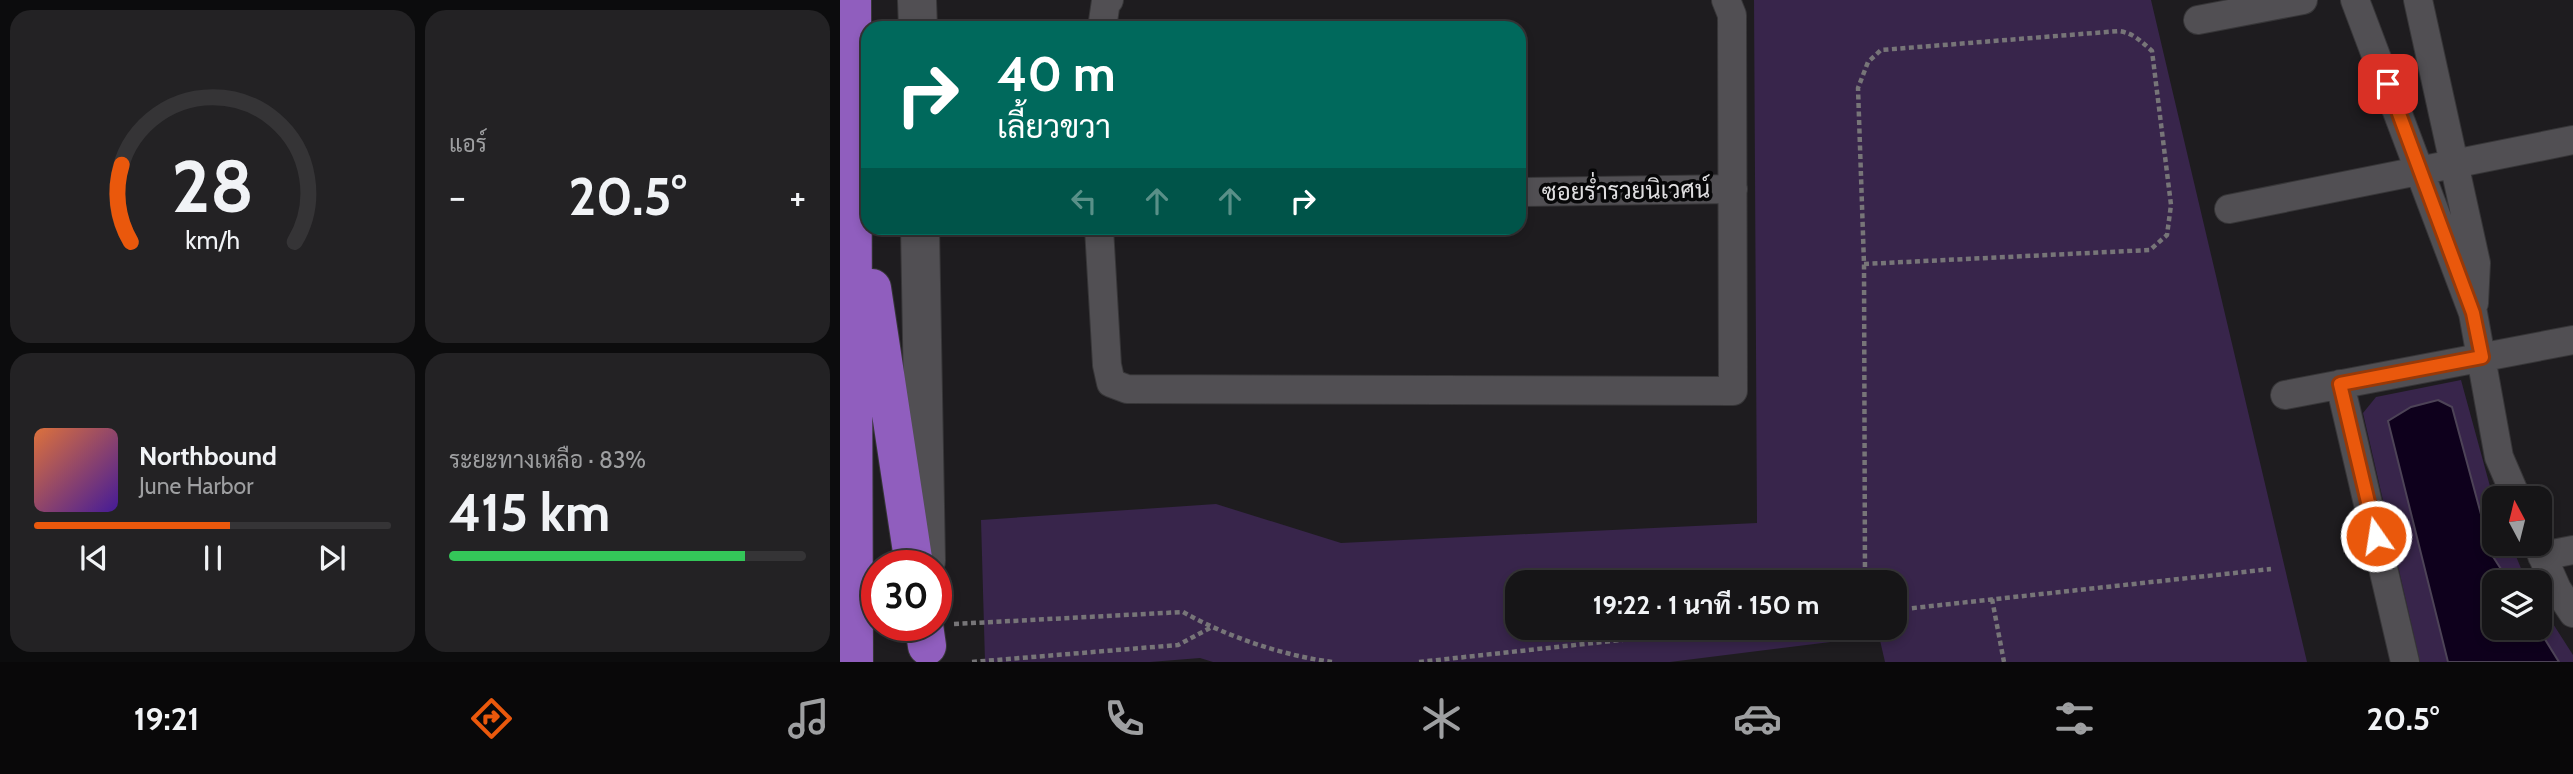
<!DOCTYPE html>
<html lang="th">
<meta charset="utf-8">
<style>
body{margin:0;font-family:Cabin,Sarabun,sans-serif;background:#232224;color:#f1f3f6;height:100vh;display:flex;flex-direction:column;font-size:26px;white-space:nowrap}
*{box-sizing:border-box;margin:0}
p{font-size:23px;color:#9e9fa1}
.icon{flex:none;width:38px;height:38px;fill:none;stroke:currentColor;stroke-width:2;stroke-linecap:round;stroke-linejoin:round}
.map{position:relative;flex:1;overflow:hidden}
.drawer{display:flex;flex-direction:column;gap:10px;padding:10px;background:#0c0c0d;width:840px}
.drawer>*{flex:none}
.top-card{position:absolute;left:21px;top:21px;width:665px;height:214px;border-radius:21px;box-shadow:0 4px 10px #0003,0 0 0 2px #353436;background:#00695c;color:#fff;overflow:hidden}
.needle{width:46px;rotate:353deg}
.fabs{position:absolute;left:1642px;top:486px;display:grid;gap:14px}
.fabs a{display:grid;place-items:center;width:70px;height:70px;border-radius:14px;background:#161517;box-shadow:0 4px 10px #0003,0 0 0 2px #353436;font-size:35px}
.speed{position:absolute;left:21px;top:550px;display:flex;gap:14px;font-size:35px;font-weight:700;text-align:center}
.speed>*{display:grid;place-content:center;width:91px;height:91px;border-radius:50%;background:#161517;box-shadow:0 4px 10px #0003,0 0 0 2px #353436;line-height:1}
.speed .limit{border:10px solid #d22;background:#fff;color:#111}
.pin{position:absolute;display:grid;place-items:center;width:60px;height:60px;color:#fff;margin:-30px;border-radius:14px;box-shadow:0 4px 10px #0006}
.me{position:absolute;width:77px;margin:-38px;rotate:347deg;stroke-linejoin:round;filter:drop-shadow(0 0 5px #0008)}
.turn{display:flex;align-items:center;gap:24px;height:147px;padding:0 21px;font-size:32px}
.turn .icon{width:91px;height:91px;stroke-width:2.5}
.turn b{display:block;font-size:49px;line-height:60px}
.lanes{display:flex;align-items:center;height:66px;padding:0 21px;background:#0003;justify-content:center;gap:35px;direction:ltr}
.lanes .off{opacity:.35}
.big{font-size:52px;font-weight:700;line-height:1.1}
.drawer .card{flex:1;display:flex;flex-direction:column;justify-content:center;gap:10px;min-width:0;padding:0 24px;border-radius:21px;background:#232224}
.drawer .dial{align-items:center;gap:0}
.dial svg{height:182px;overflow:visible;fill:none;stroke:#353436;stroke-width:7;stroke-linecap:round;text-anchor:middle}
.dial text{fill:#f1f3f6;stroke:none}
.song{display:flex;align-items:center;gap:21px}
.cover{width:84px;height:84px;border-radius:10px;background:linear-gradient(135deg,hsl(20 70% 55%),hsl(260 70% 35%))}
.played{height:7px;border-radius:4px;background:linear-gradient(90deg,#ea580c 55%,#353436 55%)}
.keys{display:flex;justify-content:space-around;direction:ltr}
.heat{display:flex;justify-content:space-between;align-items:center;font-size:38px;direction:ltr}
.charge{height:10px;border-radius:5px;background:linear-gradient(90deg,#34c759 83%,#353436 0)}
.drawer .tiles{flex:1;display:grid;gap:10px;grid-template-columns:repeat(2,1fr)}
.trip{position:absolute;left:665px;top:570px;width:402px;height:70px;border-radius:21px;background:#161517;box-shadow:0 4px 10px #0003,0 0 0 2px #353436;font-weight:700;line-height:70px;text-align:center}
.menu{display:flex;height:112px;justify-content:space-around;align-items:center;background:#090809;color:#9e9fa1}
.menu .icon{width:49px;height:49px}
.menu .active{color:#ea580c}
.menu b{font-size:32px;color:#f1f3f6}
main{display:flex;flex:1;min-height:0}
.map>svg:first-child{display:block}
</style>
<main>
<section class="drawer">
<div class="tiles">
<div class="card dial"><svg viewBox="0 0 100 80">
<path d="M14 69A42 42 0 1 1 86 69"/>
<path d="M14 69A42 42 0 0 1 10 35" stroke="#ea580c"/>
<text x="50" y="56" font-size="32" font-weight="700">28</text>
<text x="50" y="72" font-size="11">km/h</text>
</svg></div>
<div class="card"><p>แอร์</p>
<div class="heat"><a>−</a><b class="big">20.5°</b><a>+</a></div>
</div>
<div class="card">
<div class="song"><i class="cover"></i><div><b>Northbound</b><p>June Harbor</p></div></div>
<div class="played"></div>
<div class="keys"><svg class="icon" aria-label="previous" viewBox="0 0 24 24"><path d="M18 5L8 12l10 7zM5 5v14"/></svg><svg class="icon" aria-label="pause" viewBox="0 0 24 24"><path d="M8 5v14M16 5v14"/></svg><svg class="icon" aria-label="next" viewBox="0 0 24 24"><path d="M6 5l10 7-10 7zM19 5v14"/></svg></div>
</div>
<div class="card"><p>ระยะทางเหลือ · 83%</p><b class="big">415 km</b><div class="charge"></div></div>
</div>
</section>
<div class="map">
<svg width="1733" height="662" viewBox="0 0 1733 662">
<rect width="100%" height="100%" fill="#1e1c1f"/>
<!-- green -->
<path fill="#38254b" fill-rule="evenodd" d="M914,0H1311L1467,662H1045L1039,636L830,662H373L360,658L310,662H145L141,520L376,504L501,543L917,523ZM677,583H1055V628H677Z
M1621,380L1654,501V544H1671L1687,583H1654V628H1699V602L1733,655V662H1580L1523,413L1536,397Z"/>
<!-- water -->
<path fill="#0e001c" stroke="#4d4357" stroke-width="2" d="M1598,400L1612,407L1652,555L1670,583H1654V628H1698L1719,662H1608L1548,421L1571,407Z"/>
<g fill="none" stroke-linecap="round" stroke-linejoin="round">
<!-- minor casing -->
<g stroke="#373638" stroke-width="30">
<path id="minor" d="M1515,0L1633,313L1659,457L1677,499
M1578,0L1636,263L1634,303
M1358,20L1463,0
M262,28L266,1L269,0
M679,192L893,189
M1389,209L1733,140
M259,228L267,365L271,383L287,389L893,391L892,15L886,0
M1500,384L1565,662
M1445,395L1733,340
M1697,544L1717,589L1733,613
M1702,556L1733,550"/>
</g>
<!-- secondary casing -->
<g stroke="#373638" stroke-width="40">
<path id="secondary" d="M77,0L78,28
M80,228L86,561"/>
</g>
<!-- trunk casing -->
<g stroke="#373638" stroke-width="40">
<path id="trunk" d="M12,0L14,662
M32,288L74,565
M84,625L87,646"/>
</g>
<!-- path -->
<path stroke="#777578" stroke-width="4.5" stroke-dasharray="5 3.5" stroke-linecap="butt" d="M1024,264L1310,250L1327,235L1331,205L1312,51C1301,41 1293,33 1279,31L1041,50L1028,62L1018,88L1024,264L1025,583
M1152,599L1164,662
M1055,610L1431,569
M114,624L343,612C388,637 441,655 492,662
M132,662L338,645L370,628
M579,662L891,628"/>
<!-- minor -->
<use href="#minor" stroke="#514f53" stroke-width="28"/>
<!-- secondary -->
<use href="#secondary" stroke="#514f53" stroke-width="38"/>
<!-- trunk -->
<use href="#trunk" stroke="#905ebe" stroke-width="38"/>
</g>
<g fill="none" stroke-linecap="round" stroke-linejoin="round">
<!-- route casing -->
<g stroke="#983908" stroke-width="18">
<path id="route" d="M1536,536L1500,384L1642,357L1633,313L1548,84"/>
</g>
<!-- route -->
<use href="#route" stroke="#ea580c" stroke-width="12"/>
</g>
<g text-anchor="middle" stroke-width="7" stroke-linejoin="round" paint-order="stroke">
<!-- street labels -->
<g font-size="24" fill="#dfdee0" stroke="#070708">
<text transform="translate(786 191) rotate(-1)" y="8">ซอยร่ำรวยนิเวศน์</text>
</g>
</g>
</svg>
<div class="fabs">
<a><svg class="needle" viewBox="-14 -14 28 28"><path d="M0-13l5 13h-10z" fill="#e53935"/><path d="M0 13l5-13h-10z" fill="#9e9fa1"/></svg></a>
<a><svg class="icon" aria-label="layers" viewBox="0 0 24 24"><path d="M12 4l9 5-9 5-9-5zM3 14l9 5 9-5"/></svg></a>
</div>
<div class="speed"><div class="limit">30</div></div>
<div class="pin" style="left:1548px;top:84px;background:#d93025"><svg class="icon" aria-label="arrive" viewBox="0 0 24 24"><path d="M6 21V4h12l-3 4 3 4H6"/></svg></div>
<svg class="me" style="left:1536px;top:536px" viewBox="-20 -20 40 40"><circle r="17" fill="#ea580c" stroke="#fff" stroke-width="3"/><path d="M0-11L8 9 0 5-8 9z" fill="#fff"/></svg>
<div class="trip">19:22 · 1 นาที · 150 m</div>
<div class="top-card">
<div class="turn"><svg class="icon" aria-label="right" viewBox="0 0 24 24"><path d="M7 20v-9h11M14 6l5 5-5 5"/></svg><div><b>40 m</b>เลี้ยวขวา</div></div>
<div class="lanes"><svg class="icon off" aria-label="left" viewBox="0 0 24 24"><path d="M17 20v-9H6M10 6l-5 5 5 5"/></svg><svg class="icon off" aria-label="ahead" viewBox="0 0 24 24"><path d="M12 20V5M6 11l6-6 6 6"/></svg><svg class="icon off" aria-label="ahead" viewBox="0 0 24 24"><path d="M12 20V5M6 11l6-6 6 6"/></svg><svg class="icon" aria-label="right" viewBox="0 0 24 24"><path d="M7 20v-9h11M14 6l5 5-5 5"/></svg></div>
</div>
</div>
</main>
<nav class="menu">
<b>19:21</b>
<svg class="icon active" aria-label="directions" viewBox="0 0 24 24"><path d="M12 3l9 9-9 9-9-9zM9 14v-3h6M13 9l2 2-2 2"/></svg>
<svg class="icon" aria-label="music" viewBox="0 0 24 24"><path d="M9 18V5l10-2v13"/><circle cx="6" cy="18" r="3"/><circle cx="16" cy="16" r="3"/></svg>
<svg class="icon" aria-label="phone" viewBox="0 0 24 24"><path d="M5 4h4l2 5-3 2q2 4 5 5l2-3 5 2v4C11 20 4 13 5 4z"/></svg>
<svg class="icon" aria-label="climate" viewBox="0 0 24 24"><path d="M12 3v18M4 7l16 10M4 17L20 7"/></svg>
<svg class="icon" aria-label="car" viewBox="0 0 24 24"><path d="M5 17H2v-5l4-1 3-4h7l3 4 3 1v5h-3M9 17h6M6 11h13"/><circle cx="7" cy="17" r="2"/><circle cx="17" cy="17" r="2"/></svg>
<svg class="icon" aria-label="filters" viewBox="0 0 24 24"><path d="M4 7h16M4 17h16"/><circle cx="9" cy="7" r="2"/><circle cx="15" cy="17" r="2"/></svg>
<b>20.5°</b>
</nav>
